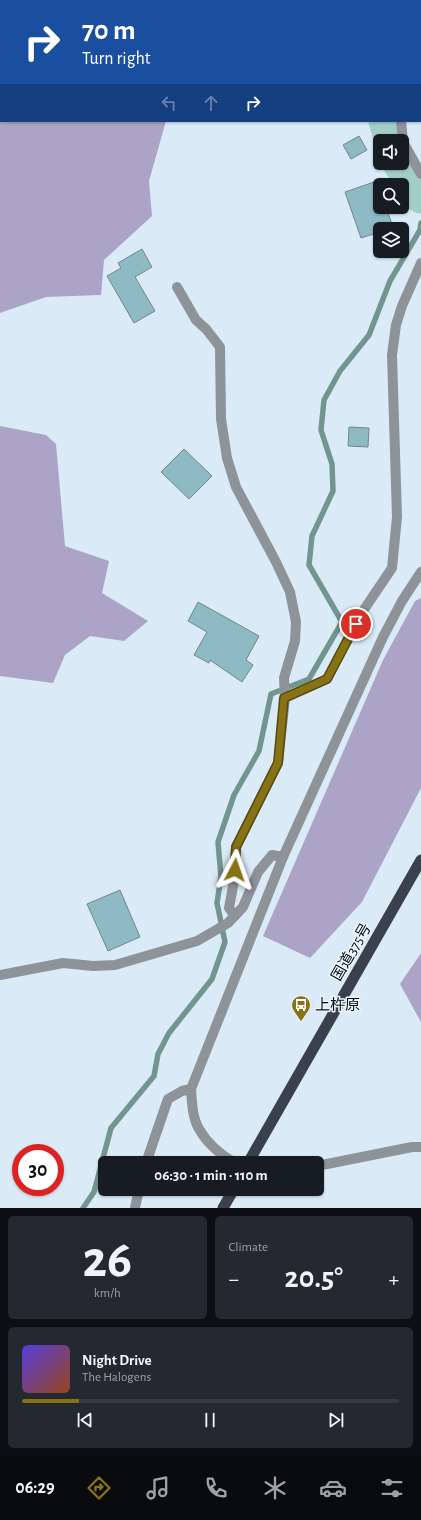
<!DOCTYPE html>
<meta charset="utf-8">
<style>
body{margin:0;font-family:"Alegreya Sans","Noto Sans JP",sans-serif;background:#242831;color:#f1f3f6;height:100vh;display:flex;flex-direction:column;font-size:15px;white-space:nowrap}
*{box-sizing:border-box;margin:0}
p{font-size:13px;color:#9ea1a6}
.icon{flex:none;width:22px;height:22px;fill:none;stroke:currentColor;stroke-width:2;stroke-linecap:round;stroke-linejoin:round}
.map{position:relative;height:1208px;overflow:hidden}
.details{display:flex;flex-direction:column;gap:8px;padding:8px;background:#0d0f14;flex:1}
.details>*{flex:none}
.banner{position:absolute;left:0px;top:0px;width:421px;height:122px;box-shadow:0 1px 3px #0004;background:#1a4fa0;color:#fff;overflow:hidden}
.tools{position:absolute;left:373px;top:134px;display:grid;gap:8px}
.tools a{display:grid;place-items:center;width:36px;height:36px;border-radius:6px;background:#171b24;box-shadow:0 1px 3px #0004;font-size:20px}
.speed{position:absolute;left:12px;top:1144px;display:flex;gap:8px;font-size:20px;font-weight:700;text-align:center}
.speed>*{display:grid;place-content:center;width:52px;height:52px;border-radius:50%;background:#171b24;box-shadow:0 1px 3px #0004;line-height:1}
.speed .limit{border:6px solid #d22;background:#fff;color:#111}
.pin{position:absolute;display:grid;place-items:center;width:34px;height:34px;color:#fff;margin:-17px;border:2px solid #fff;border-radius:50%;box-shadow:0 1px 4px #0007}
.me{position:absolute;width:44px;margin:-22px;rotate:4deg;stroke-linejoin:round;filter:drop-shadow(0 0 3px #0008)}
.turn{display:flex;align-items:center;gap:14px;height:84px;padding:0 16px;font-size:18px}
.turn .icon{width:52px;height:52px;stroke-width:2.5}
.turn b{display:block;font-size:28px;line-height:34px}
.lanes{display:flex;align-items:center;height:38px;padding:0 16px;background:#0003;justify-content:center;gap:20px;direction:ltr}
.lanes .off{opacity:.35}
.big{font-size:30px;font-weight:600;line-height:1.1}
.details .tile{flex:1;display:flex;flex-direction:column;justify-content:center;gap:6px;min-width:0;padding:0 14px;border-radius:6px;background:#242831}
.details .dial{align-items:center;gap:0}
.dial b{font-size:52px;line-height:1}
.song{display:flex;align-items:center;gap:12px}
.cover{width:48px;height:48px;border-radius:6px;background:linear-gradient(135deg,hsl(250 70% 55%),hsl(20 70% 35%))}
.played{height:4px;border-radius:2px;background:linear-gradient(90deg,#877316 15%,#363941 15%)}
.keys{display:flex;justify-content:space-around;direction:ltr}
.heat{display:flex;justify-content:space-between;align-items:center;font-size:22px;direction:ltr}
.details .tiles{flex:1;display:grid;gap:8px;grid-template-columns:1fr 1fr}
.tile:last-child{grid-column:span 2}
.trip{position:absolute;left:98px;top:1156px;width:226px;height:40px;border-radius:6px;background:#171b24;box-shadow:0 1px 3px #0004;font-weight:600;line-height:40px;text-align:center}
.dock{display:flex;height:64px;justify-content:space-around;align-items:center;background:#090b0e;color:#9ea1a6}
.dock .icon{width:28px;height:28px}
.dock .selected{color:#877316}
.dock b{font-size:18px;color:#f1f3f6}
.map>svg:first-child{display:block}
</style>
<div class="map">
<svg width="421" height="1208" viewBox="0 0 421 1208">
<rect width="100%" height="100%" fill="#daebf7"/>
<!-- forest -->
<path fill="#aca4c6" d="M0,0H216L1,1V121H166L149,181L152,216L104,260L101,295L46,297L0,313Z
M0,426L46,435L56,444L65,546L109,561L102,593L148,621L124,641L90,636L65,655L53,683L0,676Z
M421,598V788L362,902L310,958L263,936L383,660L415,601Z
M421,953V1022L400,984Z"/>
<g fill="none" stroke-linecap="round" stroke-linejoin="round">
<!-- stream -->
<path stroke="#739590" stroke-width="5.5" d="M83,1208L94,1192L111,1128L154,1076L158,1054L169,1033L212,979L225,942L217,903L221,877L218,842L234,795L259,751L271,694L309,679L342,622L309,565L312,536L333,491L332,464L321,430L324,400L340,371L369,335L390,281L420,230L421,223"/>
<!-- river -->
<path stroke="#a1cfc6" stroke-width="33" d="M386,0V1
M385,121L391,141
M399,163L421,197"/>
</g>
<!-- building -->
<path fill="#8dbac3" stroke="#72878b" d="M359,136L367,150L351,159L343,145Z
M377,181L380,189V207H386L393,227L388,229H380V232L361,238L345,192Z
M142,249L152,267L135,277L155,311L134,323L107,276L121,268L118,263Z
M349,427L369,428L368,447L348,446Z
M184,449L212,476L189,499L161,472Z
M198,602L259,636L246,660L253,665L242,682L210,660L209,663L194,655L207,632L188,621Z
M120,890L140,937L108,951L87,904Z"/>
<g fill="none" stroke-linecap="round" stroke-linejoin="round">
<!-- minor -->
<path stroke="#8e9299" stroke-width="10" d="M403,0L404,1
M401,121L403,142L421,174
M177,287L196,320L206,329L220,347L221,419L227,458L236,487L276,562L290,592L296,622L295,641L284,678L285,698L278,763L236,847L234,881L229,908L235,916
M285,698L327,679L361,614L392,568L397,517L392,355L396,325L402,306L421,263
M0,975L63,963L93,966L115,965L197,941L228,923L243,907L258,872L272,855L283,857
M146,1163L168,1099L182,1091L191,1089
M135,1208L139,1189"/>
<!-- tertiary -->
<path stroke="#8e9299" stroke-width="10" d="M235,1163C221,1155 207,1143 199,1129C192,1117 192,1101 191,1089L283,857L383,637L402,601L421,572
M317,1166L412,1147H421"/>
<!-- trunk -->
<path stroke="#3a404c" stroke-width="11" d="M248,1163L421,860
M223,1208L234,1189"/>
</g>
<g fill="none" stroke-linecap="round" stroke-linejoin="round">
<!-- route casing -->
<g stroke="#584b0e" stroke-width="10">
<path id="route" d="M235,870L236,847L278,763L284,698L327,679L356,624"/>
</g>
<!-- route -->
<use href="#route" stroke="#877316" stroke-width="7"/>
</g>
<!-- icons -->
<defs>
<g id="bus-pin" transform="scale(1)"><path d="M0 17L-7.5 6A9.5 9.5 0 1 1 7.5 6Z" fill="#877316" stroke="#edf7fe"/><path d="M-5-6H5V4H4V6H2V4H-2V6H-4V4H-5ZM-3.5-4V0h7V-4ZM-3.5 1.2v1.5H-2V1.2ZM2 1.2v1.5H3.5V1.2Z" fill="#fff"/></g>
</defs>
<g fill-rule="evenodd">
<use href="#bus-pin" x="301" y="1005"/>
</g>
<g text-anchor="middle" stroke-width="3" stroke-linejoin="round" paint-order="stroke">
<!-- street labels -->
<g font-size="15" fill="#090e12" stroke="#edf7fe">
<text transform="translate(351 952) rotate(-60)" y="5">国道375号</text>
</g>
<!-- poi labels -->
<g font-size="15" fill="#090e12" stroke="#edf7fe" text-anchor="start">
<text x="315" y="1010">上杵原</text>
</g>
</g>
</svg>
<div class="tools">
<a><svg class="icon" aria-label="sound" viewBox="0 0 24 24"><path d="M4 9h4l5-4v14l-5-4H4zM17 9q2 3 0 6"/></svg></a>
<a><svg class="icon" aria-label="search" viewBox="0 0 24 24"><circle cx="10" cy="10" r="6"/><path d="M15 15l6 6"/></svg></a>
<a><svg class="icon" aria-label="layers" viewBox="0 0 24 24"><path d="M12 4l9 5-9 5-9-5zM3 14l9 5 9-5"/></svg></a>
</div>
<div class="speed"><div class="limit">30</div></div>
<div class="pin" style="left:356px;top:624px;background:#d93025"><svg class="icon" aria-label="arrive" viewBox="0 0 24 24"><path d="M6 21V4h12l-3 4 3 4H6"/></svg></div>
<svg class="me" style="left:235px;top:870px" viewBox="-20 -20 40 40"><path d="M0-17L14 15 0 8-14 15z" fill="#877316" stroke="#fff" stroke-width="4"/></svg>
<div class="trip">06:30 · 1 min · 110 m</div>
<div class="banner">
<div class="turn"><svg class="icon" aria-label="right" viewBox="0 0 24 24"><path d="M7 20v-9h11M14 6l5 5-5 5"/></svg><div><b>70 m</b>Turn right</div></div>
<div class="lanes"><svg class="icon off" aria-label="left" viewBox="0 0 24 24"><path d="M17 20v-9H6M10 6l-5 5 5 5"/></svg><svg class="icon off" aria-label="ahead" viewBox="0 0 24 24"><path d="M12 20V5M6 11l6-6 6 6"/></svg><svg class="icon" aria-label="right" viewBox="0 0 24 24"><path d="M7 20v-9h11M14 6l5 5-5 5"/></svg></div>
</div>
</div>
<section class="details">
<div class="tiles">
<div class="tile dial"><b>26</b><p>km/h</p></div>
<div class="tile"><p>Climate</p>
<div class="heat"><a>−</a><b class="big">20.5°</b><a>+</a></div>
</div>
<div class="tile">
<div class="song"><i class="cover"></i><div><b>Night Drive</b><p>The Halogens</p></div></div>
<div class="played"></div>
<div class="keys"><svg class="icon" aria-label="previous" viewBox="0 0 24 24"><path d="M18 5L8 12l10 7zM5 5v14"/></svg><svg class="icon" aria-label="pause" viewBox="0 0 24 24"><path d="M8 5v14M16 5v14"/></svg><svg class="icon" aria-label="next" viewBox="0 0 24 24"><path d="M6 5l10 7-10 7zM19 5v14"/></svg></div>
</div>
</div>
</section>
<nav class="dock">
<b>06:29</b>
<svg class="icon selected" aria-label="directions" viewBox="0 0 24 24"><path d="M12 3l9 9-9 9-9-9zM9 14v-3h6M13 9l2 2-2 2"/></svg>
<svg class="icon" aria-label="music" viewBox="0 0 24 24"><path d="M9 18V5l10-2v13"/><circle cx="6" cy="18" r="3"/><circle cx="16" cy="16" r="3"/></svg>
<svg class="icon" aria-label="phone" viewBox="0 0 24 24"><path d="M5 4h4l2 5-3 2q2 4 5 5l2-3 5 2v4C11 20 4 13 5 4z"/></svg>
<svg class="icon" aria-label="climate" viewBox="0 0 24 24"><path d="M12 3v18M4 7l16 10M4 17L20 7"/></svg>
<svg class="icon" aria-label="car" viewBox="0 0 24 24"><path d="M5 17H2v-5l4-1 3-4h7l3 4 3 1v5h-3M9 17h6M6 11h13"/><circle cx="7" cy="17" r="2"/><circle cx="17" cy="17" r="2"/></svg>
<svg class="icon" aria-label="filters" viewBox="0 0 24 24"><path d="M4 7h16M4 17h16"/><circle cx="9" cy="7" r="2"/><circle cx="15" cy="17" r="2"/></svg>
</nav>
